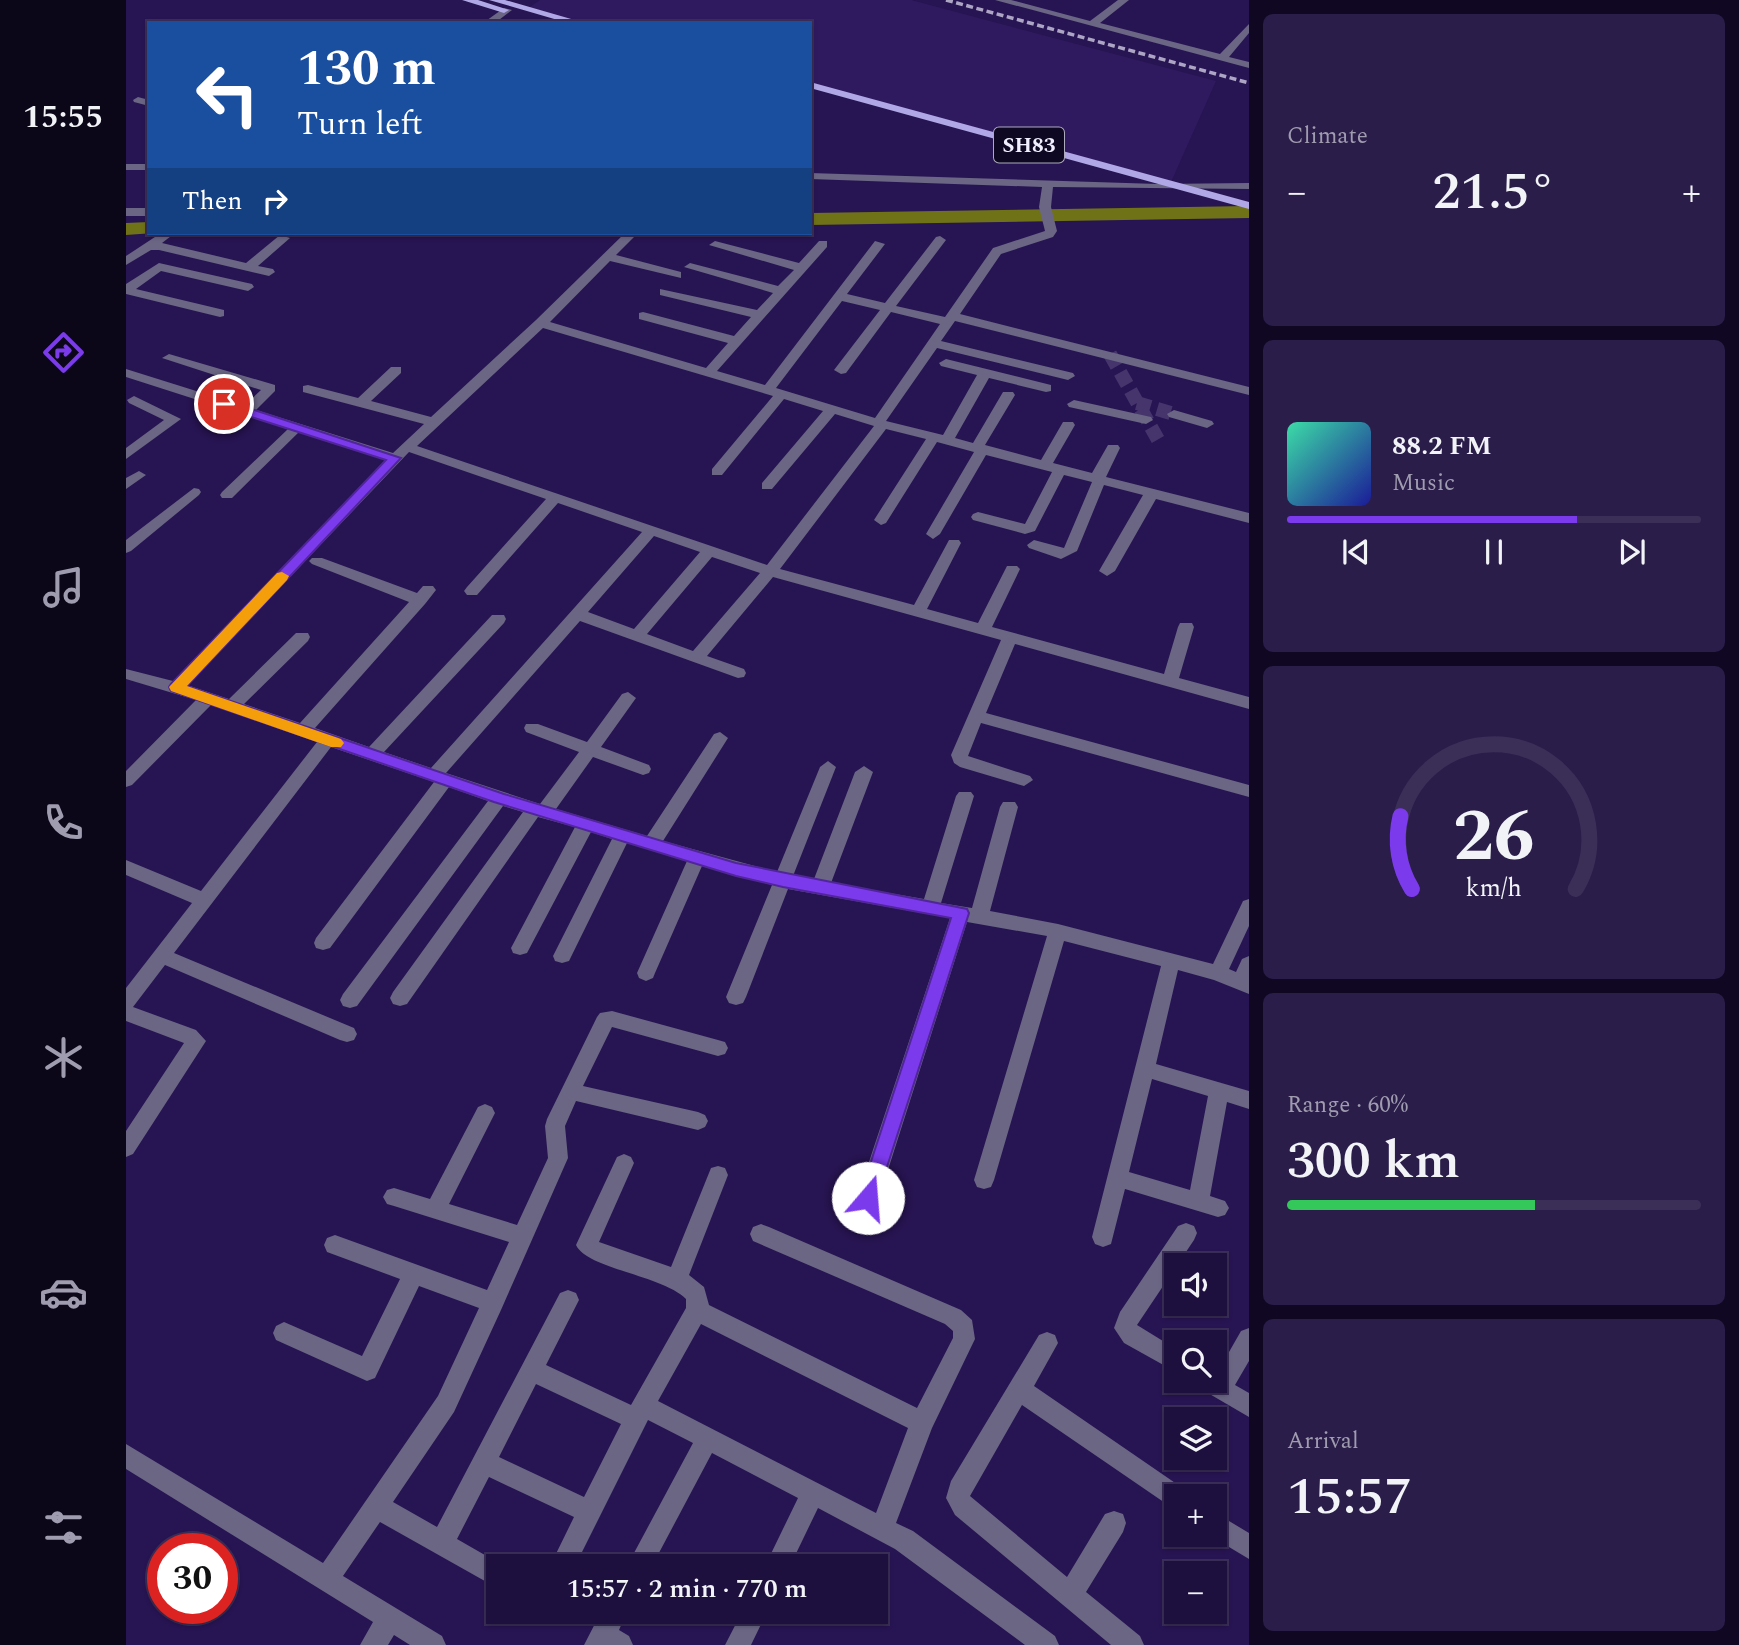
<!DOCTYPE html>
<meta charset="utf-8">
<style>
body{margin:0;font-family:Spectral,serif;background:#2a1d49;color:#f1f3f6;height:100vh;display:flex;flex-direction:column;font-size:26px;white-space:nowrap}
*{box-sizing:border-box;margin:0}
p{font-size:23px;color:#a09cb0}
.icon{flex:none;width:38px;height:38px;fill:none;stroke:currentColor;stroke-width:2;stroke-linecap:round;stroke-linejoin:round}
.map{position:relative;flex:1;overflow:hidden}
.details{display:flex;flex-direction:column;gap:14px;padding:14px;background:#100822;width:490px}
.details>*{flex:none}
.hud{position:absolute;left:21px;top:21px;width:665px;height:214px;border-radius:0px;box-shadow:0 2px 5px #0004,0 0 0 2px #3b2f58;background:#1a4fa0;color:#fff;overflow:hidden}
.tools{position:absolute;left:1038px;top:1253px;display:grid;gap:14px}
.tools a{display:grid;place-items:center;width:63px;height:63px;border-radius:0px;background:#1d0f3e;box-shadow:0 2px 5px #0004,0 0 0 2px #3b2f58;font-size:35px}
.speed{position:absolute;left:21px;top:1533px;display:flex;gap:14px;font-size:35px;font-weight:700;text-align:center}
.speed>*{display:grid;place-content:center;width:91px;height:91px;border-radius:50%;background:#1d0f3e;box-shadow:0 2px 5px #0004,0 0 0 2px #3b2f58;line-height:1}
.speed .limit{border:10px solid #d22;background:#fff;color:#111}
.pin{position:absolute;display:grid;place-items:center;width:60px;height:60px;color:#fff;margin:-30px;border:4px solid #fff;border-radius:50%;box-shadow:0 2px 7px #0007}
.me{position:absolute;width:77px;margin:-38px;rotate:18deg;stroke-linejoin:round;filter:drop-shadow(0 0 5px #0008)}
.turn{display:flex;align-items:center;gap:24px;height:147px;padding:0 35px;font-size:32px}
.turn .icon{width:91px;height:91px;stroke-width:2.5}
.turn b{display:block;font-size:49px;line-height:60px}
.then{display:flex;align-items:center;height:66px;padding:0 35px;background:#0003;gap:14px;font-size:26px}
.big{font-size:52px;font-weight:600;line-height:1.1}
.details .tile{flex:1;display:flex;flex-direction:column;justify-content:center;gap:10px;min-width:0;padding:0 24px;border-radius:10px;background:#2a1d49}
.details .dial{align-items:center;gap:0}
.dial svg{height:182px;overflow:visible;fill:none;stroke:#3b2f58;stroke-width:7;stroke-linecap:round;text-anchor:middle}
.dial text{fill:#f1f3f6;stroke:none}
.song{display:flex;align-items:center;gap:21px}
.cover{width:84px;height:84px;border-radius:10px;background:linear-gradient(135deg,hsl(160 70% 55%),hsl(240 70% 35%))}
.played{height:7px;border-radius:4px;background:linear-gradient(90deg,#7c3aed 70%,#3b2f58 70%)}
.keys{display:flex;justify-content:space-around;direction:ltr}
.heat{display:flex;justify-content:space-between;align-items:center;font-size:38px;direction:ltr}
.charge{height:10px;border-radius:5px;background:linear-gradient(90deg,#34c759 60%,#3b2f58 0)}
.trip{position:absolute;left:360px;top:1554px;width:402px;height:70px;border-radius:0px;background:#1d0f3e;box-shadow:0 2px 5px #0004,0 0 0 2px #3b2f58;font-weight:600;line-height:70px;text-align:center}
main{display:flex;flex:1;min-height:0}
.menu{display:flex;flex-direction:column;width:126px;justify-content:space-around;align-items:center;background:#0c0619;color:#a09cb0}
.menu .icon{width:49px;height:49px}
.menu .on{color:#7c3aed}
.menu b{font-size:32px;color:#f1f3f6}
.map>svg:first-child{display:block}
</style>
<main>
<nav class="menu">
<b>15:55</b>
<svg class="icon on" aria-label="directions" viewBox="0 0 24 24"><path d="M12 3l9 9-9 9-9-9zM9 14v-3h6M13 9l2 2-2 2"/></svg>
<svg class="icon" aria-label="music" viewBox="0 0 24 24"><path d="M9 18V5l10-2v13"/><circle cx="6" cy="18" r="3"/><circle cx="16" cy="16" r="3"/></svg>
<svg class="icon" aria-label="phone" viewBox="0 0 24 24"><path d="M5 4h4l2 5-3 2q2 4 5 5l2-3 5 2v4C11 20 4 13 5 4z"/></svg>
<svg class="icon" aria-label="climate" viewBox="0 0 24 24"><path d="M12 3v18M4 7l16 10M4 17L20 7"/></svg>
<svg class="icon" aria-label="car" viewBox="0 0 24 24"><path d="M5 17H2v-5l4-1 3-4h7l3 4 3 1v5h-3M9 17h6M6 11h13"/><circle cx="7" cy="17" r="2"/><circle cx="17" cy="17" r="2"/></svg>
<svg class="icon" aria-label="filters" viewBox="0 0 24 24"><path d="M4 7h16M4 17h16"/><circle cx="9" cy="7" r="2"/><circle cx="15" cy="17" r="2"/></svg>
</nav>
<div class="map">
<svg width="1123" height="1645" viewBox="0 0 1123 1645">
<rect width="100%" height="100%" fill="#271452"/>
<!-- built -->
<path fill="#2f1a60" d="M414,0H785L1090,81L1045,182L684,85V23H451L401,9Z"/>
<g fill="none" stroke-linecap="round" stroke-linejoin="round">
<!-- river -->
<path fill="#707218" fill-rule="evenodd" d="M1123,206V218L684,225V213Z
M23,222V233H28L0,235V223Z"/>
<!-- minor-tunnel -->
<path stroke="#45356c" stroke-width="14" stroke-dasharray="14 7" stroke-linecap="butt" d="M984,354L1035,445
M1011,403L1048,414"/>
<!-- minor -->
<path fill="#6a6684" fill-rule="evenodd" d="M869,0H885L964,21L992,0H1003L974,23L1094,54L1123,24V33L1103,57L1123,62V68Z
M378,8L386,10L369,23H357Z
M12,97L23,100V106L8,102L7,100Z
M0,164H23V170H0Z
M684,173L1032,184L1123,183V189L927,187L925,207L931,231L927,237L875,254L834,314L1123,387V395L829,321L815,341L947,373L949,376L942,380L811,348L760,421L817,435L851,375L815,366L813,363L820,359L925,385V391L920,392L863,378L829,438L847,443L877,392H887L889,395L859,445L915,460L937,422H947L949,425L927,463L966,473L982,445H992L994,448L980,477L1123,513V523L1030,499L989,571L981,576L973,571L1017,495L978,485L951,551L935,559L903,548L901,545L908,540L938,548L966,482L938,475L909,531L899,534L847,520L845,517L847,514L852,512L899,524L926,472L860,455L814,534L807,539L800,534L848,452L811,442L760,523L755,525L748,520L800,439L760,429L654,569L788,605L823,540H833L835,543L801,609L852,623L881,566H891L894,569L866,627L1038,674L1052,627L1054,623H1066L1068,627L1053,678L1123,697V709L889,644L860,713L1123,785V797L855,723L842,756L904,776L907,780L898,786L834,767L828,763L825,755L875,640L647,577L581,656L618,669L620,673L618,677L612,678L454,621L320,773L414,804L453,752L400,732L398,728L400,724H412L461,742L496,694L502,692L510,698L475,747L523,765L525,769L523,773L517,775L467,757L430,809L521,836L588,734L594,732L602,738L537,841L651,872L694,767L702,761L710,767L667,876L688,879L729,772L738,766L747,772L705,883L798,899L830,796L833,792H845L848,796L815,903L846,908L874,807L877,802H889L892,807L864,911L932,924L1087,964L1117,901L1123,899V926L1103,969L1110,972L1116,959L1123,956V994L1088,980L1052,970L1030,1064L1123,1091V1109L1101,1102L1084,1196L1099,1201L1103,1208L1099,1215L1092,1217L999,1189L985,1244L977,1247L969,1244L966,1237L1035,966L938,941L868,1180L865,1187L858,1189L851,1187L848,1180L921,936L841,922L753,1198L749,1205L742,1207L735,1205L731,1198L824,918L662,889L620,997L617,1003L610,1005L603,1003L600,997L646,885L576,866L529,973L527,978L520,981L513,978L511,973L561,861L501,843L443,961L436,963L429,961L427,956L486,839L465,832L401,953L394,955L387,953L385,948L449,827L412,817L281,1004L274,1006L267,1004L264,998L267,992L397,812L377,806L231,1006L224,1008L217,1006L214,1000L217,994L362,801L323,787L204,948L197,950L190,948L188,943L190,938L308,782L205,747L48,953L228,1028L231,1034L228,1040L221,1042L214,1040L39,965L7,1007L70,1030L80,1041L7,1154L0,1157V1131L58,1043L0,1021V988L66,903L0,875V860L75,891L191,742L85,705L6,785L0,787V771L70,700L0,679V669L47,681L260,460L173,432L106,498H96L94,495L96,492L162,429L0,377V369L118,406L135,390L36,358L43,354L149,385V391L130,410L267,453L298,424L177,392V386L182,385L232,398L265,367H275V373L245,401L305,417L410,320L499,233H512L490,255L555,272V278L484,261L424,322L580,368L602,343L513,319V313L517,312L608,336L625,317L534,295V289L631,310L647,293L558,267L564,263L652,286L668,270L583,245L589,241L673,263L693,241H701V247L591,371L639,385L749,241L759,244L721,294L759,303L810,237L814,236L820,240L770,306L819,317L867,248L919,231L913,207L916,187L684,179ZM716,301L754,310L708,370L715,374L720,373L765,312L814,324L749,418L650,388ZM417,328L647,396L586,469V475H596L658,399L697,411L636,483V489H646L709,414L748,426L641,565L291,446ZM283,452L420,499L341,587L338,591L341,595H351L432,503L516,532L305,768L258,752L378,623L380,619L378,615H366L243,747L189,728L299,604L310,590L307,586H297L291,593L196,558H186L183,561L186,564L283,602L174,723L118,704L182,641L184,637L182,633H170L103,699L61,685ZM528,536L574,552L508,629L462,612ZM586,557L634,573L567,651L521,634ZM1026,1079L1082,1096L1064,1190L1003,1172Z
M0,208H23V216H0Z
M35,233H49L36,243L120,263L154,235L164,238L132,266L147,269L149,272L143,276L33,250H25L0,265V256Z
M33,263L126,284L128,287L122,291L35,271L10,289L98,310V316L94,317L0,294V284Z
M8,396L55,419L0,459V448L38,420L3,403L1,400Z
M948,400L1025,417L1027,420L1020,424L943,407L941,404Z
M1048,410L1086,421L1088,424L1081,428L1043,417L1041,414Z
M13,471L20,475L0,489V478Z
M68,488L73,489L75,492L73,495L5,551L0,553V540Z
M486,1011L592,1040L599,1042L602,1048L599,1054L592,1056L486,1027L457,1086L572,1112L579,1115L582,1121L579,1127L572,1130L450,1101L439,1126L442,1158L375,1310L328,1412L267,1502L311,1527L434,1293L442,1290L450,1293L453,1300L420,1365L505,1405L560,1308V1299C536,1275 461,1269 450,1245L491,1157L498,1154L505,1157L508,1163L473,1242L545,1267L585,1168L592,1166L599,1168L602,1175L563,1275L578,1287L583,1305L791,1408L827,1338V1331L819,1324L627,1241L624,1234L627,1227L635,1224L643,1227L835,1310L846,1320L849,1339L806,1428L770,1523L787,1531L929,1636L933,1645H899L769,1549L692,1508L664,1566H639L672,1498L586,1453L526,1566H501L567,1443L522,1420L449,1566H424L448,1517L363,1477L331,1539L378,1566H373V1589L254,1522L217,1576L316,1636L320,1645H284L268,1635L262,1645H234L247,1622L0,1469V1444L197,1563L312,1396L353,1308L293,1286L249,1378L241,1381L150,1340L147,1333L150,1326L158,1322L236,1356L274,1279L201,1252L198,1245L201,1238L209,1235L361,1290L383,1242L268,1206L261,1204L257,1197L261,1190L268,1188L304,1199L352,1107L359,1104L366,1107L369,1113L323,1204L391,1225L422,1158L419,1126L421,1119L471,1017L474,1013ZM575,1324L782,1428L750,1513L532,1401ZM410,1384L495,1424L458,1497L373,1457Z
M1060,1223L1068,1226L1071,1233L1068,1240L1011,1325L1050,1349V1372L998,1343L988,1328L994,1312L1052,1226Z
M1123,1328V1361L1109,1385L1123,1393V1417L1075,1389L1072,1381H1088V1372L1091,1373L1115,1331Z
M921,1332L929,1335L932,1343L908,1386L1058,1489L1062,1496H1050V1509L1042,1505L896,1405L844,1496L941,1577L979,1514L988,1511L997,1514L1000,1523L997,1532L960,1592L1014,1636L1018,1645H985L829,1515L820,1498L825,1481L913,1335Z
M1088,1512L1123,1533V1559L1083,1535H1088Z
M475,1612H501L493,1630L503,1636L507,1645H458Z
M616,1612H641L625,1645H599Z"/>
<!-- major -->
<path fill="#b0a7e6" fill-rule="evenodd" d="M336,0H352L383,10L378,13Z
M363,0H379L459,23H442Z
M684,82L1123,202V209L684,88Z"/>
<!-- rail -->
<path stroke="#ada5c4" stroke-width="3.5" stroke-dasharray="7 3.5" stroke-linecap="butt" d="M820,0L1123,83"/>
</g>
<!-- route -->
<path fill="#7c3aed" stroke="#51269a" stroke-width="2" d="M98,400L275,458L61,686L378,794L610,863L841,909L843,913L749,1204L742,1206L735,1204L733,1198L825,918L657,887L610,876L368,802L45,691L43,687L45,684L260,460L94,407L92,404Z"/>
<!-- slow -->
<path fill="#f59e0b" d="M156,572L163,576L161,580L61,686L215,739L218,743L215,747H205L45,691L43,687L151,573Z"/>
<g text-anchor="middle" stroke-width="7" stroke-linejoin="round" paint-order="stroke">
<!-- shield labels -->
<rect fill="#0e0822" stroke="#adaabd" stroke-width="2" x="868" y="127.5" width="70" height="35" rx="5"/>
<g font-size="21" font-weight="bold" fill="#f1efff">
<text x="903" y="152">SH83</text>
</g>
</g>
</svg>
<div class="tools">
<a><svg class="icon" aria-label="sound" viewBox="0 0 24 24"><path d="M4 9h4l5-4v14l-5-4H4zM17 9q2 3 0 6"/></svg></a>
<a><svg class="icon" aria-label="search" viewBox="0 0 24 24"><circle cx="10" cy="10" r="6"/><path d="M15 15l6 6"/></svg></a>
<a><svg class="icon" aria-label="layers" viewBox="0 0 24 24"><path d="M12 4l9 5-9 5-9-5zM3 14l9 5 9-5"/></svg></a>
<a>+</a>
<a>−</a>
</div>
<div class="speed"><div class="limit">30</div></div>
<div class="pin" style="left:98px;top:404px;background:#d93025"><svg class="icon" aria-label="arrive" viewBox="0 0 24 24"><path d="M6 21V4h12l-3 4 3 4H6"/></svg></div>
<svg class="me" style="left:742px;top:1198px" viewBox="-20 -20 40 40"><circle r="19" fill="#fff"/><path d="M0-13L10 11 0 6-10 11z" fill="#7c3aed"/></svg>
<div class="trip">15:57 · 2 min · 770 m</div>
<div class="hud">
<div class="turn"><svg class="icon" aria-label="left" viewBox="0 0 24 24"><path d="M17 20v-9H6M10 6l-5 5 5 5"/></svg><div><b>130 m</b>Turn left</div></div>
<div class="then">Then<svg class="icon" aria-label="right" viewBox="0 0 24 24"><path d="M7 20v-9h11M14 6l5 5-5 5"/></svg></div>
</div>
</div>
<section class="details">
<div class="tile"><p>Climate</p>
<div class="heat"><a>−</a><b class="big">21.5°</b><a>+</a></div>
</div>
<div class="tile">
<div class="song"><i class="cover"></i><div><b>88.2 FM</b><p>Music</p></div></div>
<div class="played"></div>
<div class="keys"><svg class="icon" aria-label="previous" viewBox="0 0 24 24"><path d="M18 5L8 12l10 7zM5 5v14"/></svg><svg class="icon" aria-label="pause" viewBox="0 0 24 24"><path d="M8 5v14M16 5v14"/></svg><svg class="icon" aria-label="next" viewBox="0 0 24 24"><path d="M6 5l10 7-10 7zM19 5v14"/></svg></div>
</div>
<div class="tile dial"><svg viewBox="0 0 100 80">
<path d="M14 69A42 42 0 1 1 86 69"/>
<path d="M14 69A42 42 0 0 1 9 37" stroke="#7c3aed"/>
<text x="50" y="56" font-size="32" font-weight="700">26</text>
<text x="50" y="72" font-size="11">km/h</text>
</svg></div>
<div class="tile"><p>Range · 60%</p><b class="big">300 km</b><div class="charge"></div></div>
<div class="tile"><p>Arrival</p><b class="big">15:57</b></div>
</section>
</main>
